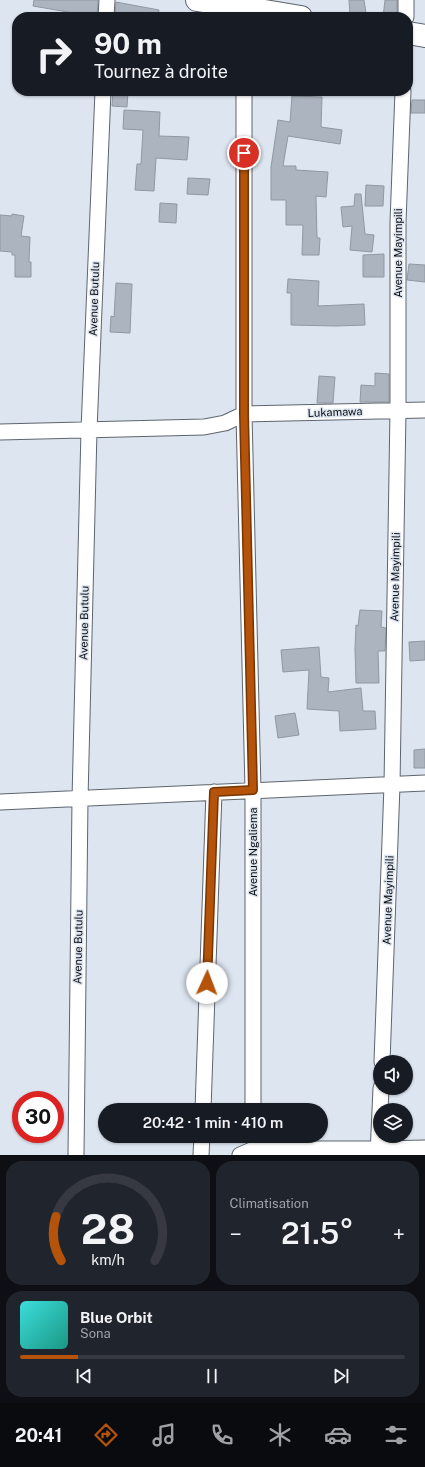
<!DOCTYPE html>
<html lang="fr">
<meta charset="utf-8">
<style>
body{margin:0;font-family:"Public Sans",sans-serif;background:#20242c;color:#f1f3f6;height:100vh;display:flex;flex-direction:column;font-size:15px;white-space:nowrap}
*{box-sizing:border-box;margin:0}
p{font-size:13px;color:#9ea1a6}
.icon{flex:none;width:22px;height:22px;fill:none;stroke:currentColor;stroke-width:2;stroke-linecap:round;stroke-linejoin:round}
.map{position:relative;height:1155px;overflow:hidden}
.drawer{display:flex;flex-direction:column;gap:6px;padding:6px;background:#0d0f14;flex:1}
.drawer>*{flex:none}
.hud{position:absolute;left:12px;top:12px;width:401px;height:84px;border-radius:16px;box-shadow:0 1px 3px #0004;background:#171b24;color:#f1f3f6;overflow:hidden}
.buttons{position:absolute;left:373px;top:1055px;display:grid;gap:8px}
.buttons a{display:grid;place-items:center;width:40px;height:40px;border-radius:50%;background:#171b24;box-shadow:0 1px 3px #0004;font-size:20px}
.speed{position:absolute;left:12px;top:1091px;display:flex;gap:8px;font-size:20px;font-weight:700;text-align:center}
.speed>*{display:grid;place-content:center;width:52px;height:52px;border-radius:50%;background:#171b24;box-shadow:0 1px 3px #0004;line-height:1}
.speed .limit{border:6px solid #d22;background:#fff;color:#111}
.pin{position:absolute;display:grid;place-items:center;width:34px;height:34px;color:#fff;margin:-17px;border:2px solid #fff;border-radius:50%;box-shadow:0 1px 4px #0007}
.me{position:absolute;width:44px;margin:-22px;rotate:2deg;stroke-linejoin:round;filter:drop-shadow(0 0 3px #0008)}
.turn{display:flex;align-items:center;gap:14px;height:84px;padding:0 16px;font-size:18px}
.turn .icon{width:52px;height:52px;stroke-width:2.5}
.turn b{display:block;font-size:28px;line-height:34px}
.big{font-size:30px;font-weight:600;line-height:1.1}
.drawer .widget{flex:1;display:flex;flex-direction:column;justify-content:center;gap:6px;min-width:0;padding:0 14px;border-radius:16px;background:#20242c}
.drawer .dial{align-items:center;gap:0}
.dial svg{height:104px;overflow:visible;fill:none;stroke:#363941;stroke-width:7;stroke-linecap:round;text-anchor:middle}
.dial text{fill:#f1f3f6;stroke:none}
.song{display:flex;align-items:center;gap:12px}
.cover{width:48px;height:48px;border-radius:6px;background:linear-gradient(135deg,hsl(180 70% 55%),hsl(170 70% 35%))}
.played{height:4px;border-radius:2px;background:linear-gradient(90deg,#b45309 15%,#363941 15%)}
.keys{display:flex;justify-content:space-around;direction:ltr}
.heat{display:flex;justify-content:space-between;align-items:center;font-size:22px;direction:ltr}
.drawer .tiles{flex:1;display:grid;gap:6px;grid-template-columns:1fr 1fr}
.widget:last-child{grid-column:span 2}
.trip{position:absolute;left:98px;top:1103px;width:230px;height:40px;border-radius:20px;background:#171b24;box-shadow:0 1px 3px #0004;font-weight:600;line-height:40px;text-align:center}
.tabs{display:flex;height:64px;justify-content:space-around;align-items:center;background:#090b0e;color:#9ea1a6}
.tabs .icon{width:28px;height:28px}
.tabs .current{color:#b45309}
.tabs b{font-size:18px;color:#f1f3f6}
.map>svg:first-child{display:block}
</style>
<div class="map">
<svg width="425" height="1155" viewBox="0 0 425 1155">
<rect width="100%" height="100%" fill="#dce5f0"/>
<!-- building -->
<path fill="#acb4bf" stroke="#9098a2" d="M34,0H98L97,17H84L85,15L33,6Z
M349,0H364L366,13L350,15Z
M385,0H397V17H383Z
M116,2L159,10L158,17H115Z
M113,91L128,92L127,107L112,106Z
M292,96L322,97L321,127L342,130L340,144L288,136L283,166H296V170L328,172L326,197L316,196L317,238H320L319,255H302L303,225H286V200H271V167L278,120L290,122Z
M412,100H425V113H411Z
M124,110L160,112L159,136L189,137L187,160L156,158L154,191L135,190L137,164H141L143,130L123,129Z
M188,178L210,179L208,195L187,194Z
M366,185L384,186L383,206H365Z
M355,194H361L365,234L374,235L372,252L350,250L352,226L343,227L341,207L354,206Z
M160,203L177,204L176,223L159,222Z
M12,214L24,216L21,236L30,237L29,262H31V277H15V255H12V252L0,251V215L12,216Z
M384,254V277H363V255Z
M409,264L425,265V282L407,280Z
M288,279L319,281L318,306L364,304L365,325L336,326L291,325V293H287Z
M116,283L132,284L130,333L110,332L111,316L114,317Z
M375,373L389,374V402H360L361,385L375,386Z
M319,376L335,377L333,403H317Z
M360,610L382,611L381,627L386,628L385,651H378L379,683H356L355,649L356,625L358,626Z
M425,641V660L410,661L409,642Z
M319,647L321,677L329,678L328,692L361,688L363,711H375L376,729L340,731L339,711L307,709L309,670L283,672L281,650Z
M295,713L299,735L278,738L275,716Z
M425,749V768H414V750Z"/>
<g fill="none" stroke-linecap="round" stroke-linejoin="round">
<!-- minor casing -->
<g stroke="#5e656f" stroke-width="17">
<path id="minor" d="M106,17L107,0
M406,17V0
M244,91V414L253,790V1110
M0,432L204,427L225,423L244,414L425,410
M0,802L425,783
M382,1062L392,785L398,410V222L403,91
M203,1110L214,792
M76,1155L80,799L89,430L103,91
M201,1155L202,1136
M240,1155L254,1149H379L425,1148
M378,1155L381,1088"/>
</g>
<!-- secondary casing -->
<g stroke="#5e656f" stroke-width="24">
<path id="secondary" d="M197,0L301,17
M408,33L425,36"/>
</g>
<!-- minor -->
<use href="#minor" stroke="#fff" stroke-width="15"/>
<!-- secondary -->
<use href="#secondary" stroke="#fff" stroke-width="22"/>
</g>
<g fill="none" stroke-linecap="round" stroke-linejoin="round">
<!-- route casing -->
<g stroke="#753606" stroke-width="10">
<path id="route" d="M207,983L214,792L253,790L244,414V153"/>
</g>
<!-- route -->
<use href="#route" stroke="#b45309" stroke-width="7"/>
</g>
<g text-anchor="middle" stroke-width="3" stroke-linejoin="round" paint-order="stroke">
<!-- street labels -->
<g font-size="11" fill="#0c0f12" stroke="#dce5f0">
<text transform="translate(398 253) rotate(-90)" y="4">Avenue Mayimpili</text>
<text transform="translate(94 299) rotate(-88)" y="4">Avenue Butulu</text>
<text transform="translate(335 412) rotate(-2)" y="4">Lukamawa</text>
<text transform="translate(395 577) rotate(-89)" y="4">Avenue Mayimpili</text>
<text transform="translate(84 623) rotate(-89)" y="4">Avenue Butulu</text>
<text transform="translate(253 852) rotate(-90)" y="4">Avenue Ngaliema</text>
<text transform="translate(388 900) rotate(-88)" y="4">Avenue Mayimpili</text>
<text transform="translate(78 947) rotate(-89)" y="4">Avenue Butulu</text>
</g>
</g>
</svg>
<div class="buttons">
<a><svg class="icon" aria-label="sound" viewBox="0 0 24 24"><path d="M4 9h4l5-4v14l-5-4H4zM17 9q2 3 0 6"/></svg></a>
<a><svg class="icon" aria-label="layers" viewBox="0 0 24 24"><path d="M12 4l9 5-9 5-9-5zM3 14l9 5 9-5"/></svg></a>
</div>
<div class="speed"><div class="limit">30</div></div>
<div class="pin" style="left:244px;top:153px;background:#d93025"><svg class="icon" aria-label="arrive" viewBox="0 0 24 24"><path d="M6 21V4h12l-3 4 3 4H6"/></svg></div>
<svg class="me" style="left:207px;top:983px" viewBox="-20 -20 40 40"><circle r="19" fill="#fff"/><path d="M0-13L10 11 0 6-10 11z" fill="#b45309"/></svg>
<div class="trip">20:42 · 1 min · 410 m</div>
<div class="hud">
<div class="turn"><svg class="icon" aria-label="right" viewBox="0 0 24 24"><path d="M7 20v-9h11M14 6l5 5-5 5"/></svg><div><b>90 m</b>Tournez à droite</div></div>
</div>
</div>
<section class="drawer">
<div class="tiles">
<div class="widget dial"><svg viewBox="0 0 100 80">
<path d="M14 69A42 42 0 1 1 86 69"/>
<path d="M14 69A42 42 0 0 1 10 35" stroke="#b45309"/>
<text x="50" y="56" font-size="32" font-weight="700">28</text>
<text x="50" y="72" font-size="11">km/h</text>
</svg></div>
<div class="widget"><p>Climatisation</p>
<div class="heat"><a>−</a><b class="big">21.5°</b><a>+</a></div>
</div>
<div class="widget">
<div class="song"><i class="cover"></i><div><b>Blue Orbit</b><p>Sona</p></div></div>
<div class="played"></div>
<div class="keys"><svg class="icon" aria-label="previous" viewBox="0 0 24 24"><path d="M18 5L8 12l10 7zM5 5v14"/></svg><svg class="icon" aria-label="pause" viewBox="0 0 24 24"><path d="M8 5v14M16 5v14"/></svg><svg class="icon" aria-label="next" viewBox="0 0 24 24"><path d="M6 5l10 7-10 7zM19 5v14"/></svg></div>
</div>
</div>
</section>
<nav class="tabs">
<b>20:41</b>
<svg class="icon current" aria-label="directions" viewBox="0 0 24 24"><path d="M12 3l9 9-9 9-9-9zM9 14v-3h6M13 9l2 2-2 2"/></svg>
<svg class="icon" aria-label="music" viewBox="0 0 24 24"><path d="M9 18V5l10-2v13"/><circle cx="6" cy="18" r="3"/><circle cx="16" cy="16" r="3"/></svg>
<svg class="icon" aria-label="phone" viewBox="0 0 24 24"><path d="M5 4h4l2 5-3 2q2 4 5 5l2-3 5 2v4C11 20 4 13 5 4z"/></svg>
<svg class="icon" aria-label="climate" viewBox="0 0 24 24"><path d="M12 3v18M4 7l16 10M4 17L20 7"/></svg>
<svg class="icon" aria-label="car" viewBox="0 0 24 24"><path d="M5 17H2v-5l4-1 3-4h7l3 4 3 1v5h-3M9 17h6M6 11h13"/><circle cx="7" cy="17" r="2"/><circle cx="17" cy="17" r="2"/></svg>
<svg class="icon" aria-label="filters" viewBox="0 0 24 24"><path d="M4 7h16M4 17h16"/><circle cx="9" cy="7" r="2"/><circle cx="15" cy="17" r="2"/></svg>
</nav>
